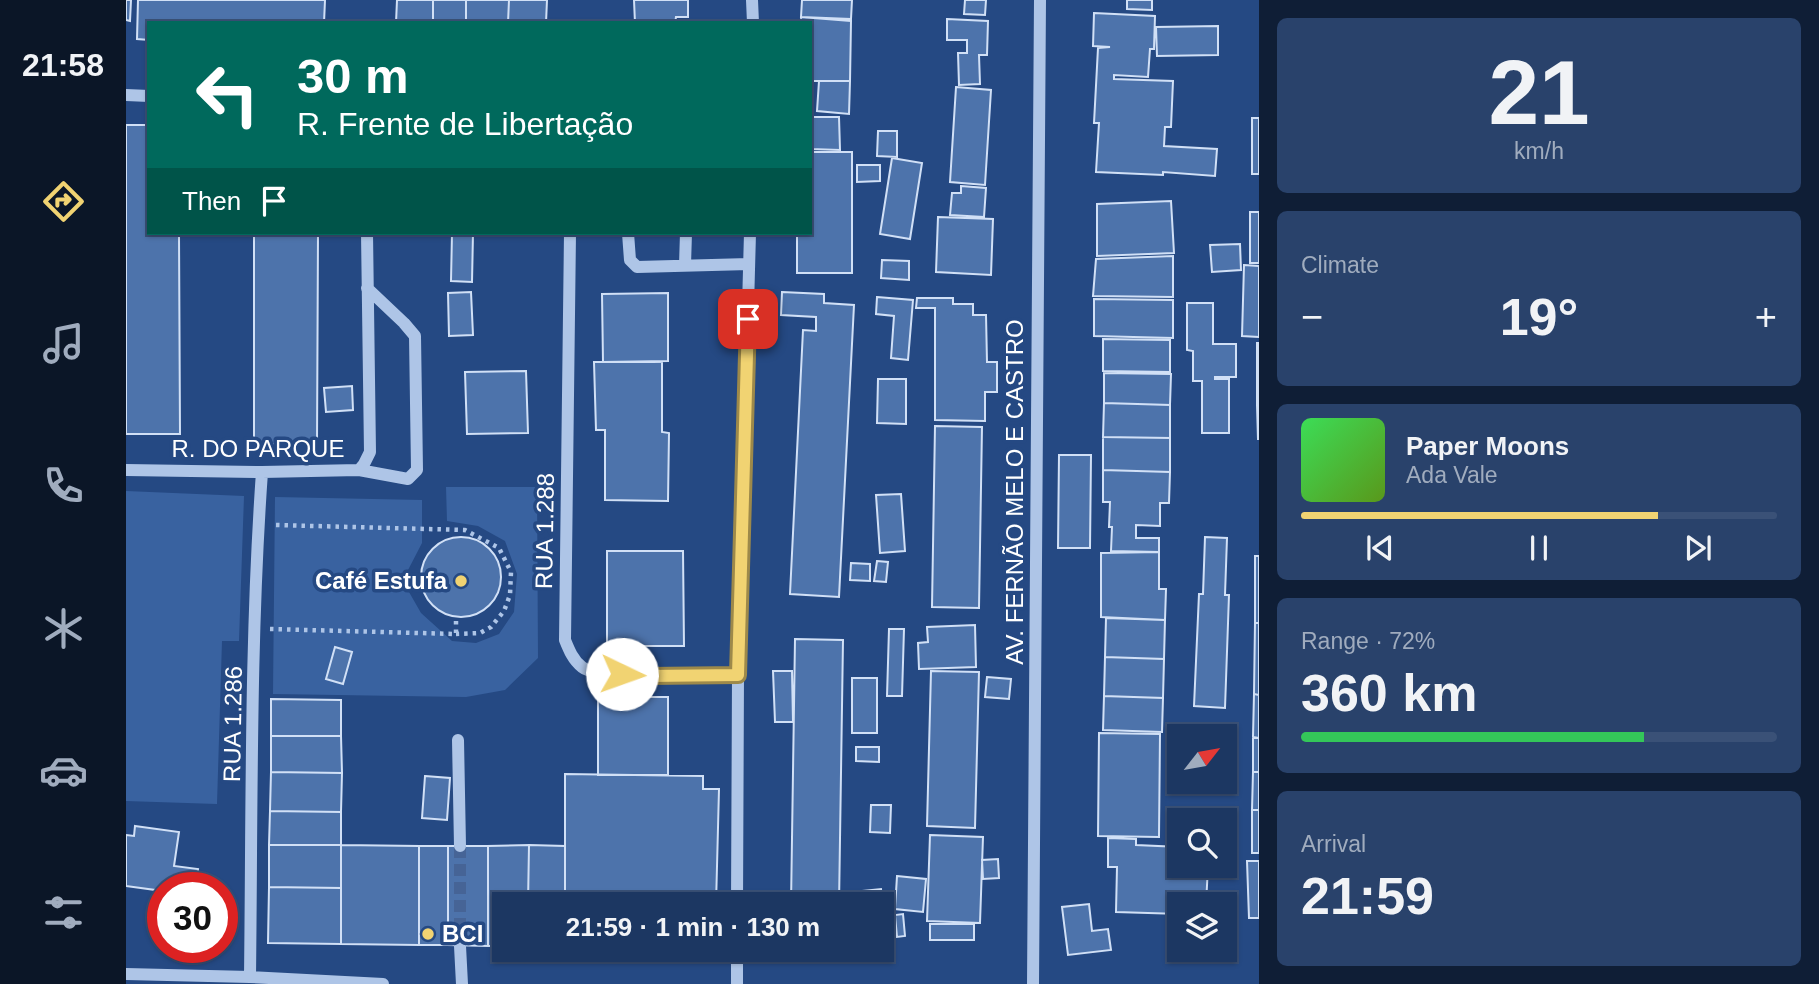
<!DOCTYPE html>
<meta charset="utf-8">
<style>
body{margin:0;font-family:Arial,sans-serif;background:#29426b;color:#f1f3f6;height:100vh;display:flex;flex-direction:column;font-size:26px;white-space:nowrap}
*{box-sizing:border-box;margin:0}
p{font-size:23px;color:#a0acbe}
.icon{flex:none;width:38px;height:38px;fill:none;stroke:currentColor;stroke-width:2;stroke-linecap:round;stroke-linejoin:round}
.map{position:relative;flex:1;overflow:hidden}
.details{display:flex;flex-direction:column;gap:18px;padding:18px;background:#0f1e36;width:560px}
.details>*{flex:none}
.guide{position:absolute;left:21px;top:21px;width:665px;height:214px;border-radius:0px;box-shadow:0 2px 5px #0004,0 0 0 2px #3a5177;background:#00695c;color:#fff;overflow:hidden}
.needle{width:46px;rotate:59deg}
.tools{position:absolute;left:1041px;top:724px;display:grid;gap:14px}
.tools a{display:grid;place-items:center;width:70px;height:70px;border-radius:0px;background:#1c3762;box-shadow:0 2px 5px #0004,0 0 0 2px #3a5177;font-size:35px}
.speed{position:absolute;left:21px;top:872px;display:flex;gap:14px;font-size:35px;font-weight:700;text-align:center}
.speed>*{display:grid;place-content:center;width:91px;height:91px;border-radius:50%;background:#1c3762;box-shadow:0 2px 5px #0004,0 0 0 2px #3a5177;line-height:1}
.speed .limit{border:10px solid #d22;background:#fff;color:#111}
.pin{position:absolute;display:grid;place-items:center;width:60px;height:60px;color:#fff;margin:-30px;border-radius:14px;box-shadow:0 4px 10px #0006}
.me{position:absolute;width:77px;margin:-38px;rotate:93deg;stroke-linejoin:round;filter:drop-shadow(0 0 5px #0008)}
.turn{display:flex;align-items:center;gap:24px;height:147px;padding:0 35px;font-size:32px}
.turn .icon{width:91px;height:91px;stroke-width:2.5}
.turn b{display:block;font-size:49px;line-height:60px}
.then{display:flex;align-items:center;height:66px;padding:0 35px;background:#0003;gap:14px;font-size:26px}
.big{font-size:52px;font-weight:700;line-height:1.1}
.details .tile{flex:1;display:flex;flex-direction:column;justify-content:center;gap:10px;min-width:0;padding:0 24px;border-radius:10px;background:#29426b}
.details .dial{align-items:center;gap:0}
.dial b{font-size:91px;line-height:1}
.song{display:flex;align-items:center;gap:21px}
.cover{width:84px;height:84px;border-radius:10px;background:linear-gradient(135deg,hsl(130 70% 55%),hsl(90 70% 35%))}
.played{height:7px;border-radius:4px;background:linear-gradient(90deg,#f1d372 75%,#3a5177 75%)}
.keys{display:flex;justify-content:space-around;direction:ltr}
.heat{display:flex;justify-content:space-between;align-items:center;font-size:38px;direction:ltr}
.charge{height:10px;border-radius:5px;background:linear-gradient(90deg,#34c759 72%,#3a5177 0)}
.trip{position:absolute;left:366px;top:892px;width:402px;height:70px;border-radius:0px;background:#1c3762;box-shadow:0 2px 5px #0004,0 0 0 2px #3a5177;font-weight:700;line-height:70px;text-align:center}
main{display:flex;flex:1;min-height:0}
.tabs{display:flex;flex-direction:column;width:126px;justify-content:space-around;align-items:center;background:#0b1627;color:#a0acbe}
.tabs .icon{width:49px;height:49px}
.tabs .on{color:#f1d372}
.tabs b{font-size:32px;color:#f1f3f6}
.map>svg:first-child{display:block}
</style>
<main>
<nav class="tabs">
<b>21:58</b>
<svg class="icon on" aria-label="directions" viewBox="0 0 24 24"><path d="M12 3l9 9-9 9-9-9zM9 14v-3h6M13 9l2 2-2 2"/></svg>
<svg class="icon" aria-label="music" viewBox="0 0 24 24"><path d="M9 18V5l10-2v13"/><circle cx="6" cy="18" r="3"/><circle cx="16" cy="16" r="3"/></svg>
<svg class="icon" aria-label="phone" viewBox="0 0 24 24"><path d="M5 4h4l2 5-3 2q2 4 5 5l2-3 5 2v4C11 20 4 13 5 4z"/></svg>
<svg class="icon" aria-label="climate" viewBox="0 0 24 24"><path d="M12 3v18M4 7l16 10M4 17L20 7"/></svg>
<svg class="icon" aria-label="car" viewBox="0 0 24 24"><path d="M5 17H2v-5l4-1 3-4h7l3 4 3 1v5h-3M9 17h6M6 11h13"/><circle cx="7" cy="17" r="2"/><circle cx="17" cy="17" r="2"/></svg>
<svg class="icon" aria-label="filters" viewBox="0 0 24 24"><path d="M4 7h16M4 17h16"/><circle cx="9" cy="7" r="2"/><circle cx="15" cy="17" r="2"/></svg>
</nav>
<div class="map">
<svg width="1133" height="984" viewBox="0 0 1133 984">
<rect width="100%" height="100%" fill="#254983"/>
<!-- green -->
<path fill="#3962a0" d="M320,487H411L412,658L379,690L340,697L147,694L149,497L296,500V543L281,572L283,592L295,613L326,641L350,643L373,634L388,612L391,574L379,541L352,526L321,521Z
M0,491L118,496L113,641H96L91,804L0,801Z"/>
<!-- building -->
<path fill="#4d73ab" stroke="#d1e0f6" stroke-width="2" d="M0,0H5L4,21L0,20Z
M12,0H199L198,23H23V40L11,39Z
M271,0H307V23H270Z
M307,0H340V23H307Z
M340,0H383L382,23H340Z
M383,0H421L420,23H382Z
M508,0H562V17H550L549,23H509Z
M676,0H726L725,19L675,17Z
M839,0H860L859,15L838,14Z
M1001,0H1026V10L1001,9Z
M968,13L1029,16L1028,49H1024L1022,77L988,75V79L1047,81L1045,127H1039L1038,146L1091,149L1089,176L1037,172V175L970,172L973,123H968L972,48L984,47L967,46Z
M675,17L725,21L724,81H684V23H675Z
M821,19L862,21L861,55H853L854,84L833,85L832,53H841V40H821Z
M1092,26V55L1031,56L1030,27Z
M693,81H724L723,114L691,111Z
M830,87L865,90L859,185L824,182Z
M684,117H713L714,150L684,149Z
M1126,118H1133V174H1126Z
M0,125H23V233H53L54,434H0Z
M752,131H771V157L751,156Z
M684,152H726V273H671V233H684Z
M766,158L796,163L784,239L754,234Z
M731,165H754V181L731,182Z
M835,186L860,188L858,217L824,215L826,193H835Z
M1045,201L1048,253L971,256V204Z
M1124,212H1133V263H1124Z
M812,217L867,219L865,275L810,272Z
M128,233H192L191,444H128Z
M326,233H347L346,282L325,281Z
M1114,244L1115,270L1086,272L1084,245Z
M1047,256V297L967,296L970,259Z
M756,260L783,261V280L755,278Z
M1118,265L1133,266V337L1116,336Z
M345,292L347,335L323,336L322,293Z
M656,292L698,294V303L728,305L713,597L664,594L677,330L690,331V317L655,315Z
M542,293V361L477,362L476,294Z
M751,297L787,300L782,360L765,358L768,316L750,314Z
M791,298H827V304H847V315H860L861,362H871V392H859V421L809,420V308H790Z
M968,299L1047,300V338L968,336Z
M1061,303H1087V344H1110V377H1089V379H1103V433H1076V381H1067V351L1061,350Z
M977,339L1044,340V372L977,371Z
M1131,343H1133V374H1131Z
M468,362H536V432L543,433L542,501L479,500V430H470Z
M400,371L402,433L341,434L339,372Z
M978,373L1045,374L1044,405L978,403Z
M1131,374H1133V405H1131Z
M752,379H780V424L751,423Z
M226,386L227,410L200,412L198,388Z
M978,403L1044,405V438L977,437Z
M1131,405H1133V439H1132Z
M809,426L856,427L853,608L806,607Z
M977,437L1044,438V472L977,470Z
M933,455H965L964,548H932Z
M977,470L1044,472L1043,503H1034V526L1010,525V538H1033V552L985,551L986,527H983L984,502H977Z
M775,494L779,551L754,553L750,495Z
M1079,537L1101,538L1099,595H1103L1099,708L1068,706L1073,594H1077Z
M295 577a40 40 0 1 1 80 0a40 40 0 1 1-80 0Z
M481,551H557L558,646H481Z
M1033,552V589H1040L1039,620L975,617V553Z
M1129,556H1133V623H1129Z
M751,561L762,562L760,582L748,581Z
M725,563L744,564V581L724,580Z
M980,618L1039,620L1038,659L979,657Z
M1129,623H1133V695L1128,694Z
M849,625L850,667L793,669L792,643L802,642L801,627Z
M763,629H778L776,696H761Z
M669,639L717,640L713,905H665Z
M209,647L226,652L217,684L200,679Z
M979,657L1038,659L1037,698L978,696Z
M647,671H666L667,722H649Z
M805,671L853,672L849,828L801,826Z
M861,677L885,679L883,699L859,697Z
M726,678H751V733H726Z
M1128,694L1133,695V738L1127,737Z
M978,696L1037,698L1036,732L977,730Z
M472,697H542V775H472Z
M145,699L215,700V736H145Z
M973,733L1034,734L1033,837L972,836Z
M145,736H215L216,773L145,772Z
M1127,737L1133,738V772H1127Z
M730,747H753V762L730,761Z
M145,772L216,773L215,812L144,811Z
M1127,772H1133V810H1126Z
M439,774L577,776V789H593L590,905H439Z
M299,776L324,778L321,820L296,818Z
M745,805H765L764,833L744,832Z
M1126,810H1133V853H1126Z
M144,811L215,812V845H143Z
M9,826L53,832L48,866L72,869L69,887H37V891L0,886V835L8,836Z
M804,835L857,837L854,923L801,921Z
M982,838L1010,839V845L1054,847V866H1082L1080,905H1054V914L990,912L991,867H982Z
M143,845H215V888L143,887Z
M215,845L293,846V945L215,944Z
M403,845L439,846V905H402Z
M403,845L402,905H378V946H362V846Z
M293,846H322V945H293Z
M322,846H362V946L322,945Z
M872,859L873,878L857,879L856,860Z
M1121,861H1133V918H1123Z
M771,876L800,879L797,912L769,909Z
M143,887L215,888V944L142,943Z
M755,889L757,908L756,905H738L737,891Z
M963,904L966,931L982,929L985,950L942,955L936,907Z
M777,914L779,936L771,937L769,915Z
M804,924H848V940H804Z"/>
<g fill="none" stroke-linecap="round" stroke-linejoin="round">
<!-- minor-tunnel -->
<path stroke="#466496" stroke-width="12" stroke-dasharray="12 6" stroke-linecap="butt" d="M334,846V946"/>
<!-- path -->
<path stroke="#aec5e7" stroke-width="4.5" stroke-dasharray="3.5 5" stroke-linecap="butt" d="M150,525L339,530L373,548L385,572L384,595L378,611L365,627L354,633L330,634
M144,629L330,634V620"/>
<!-- minor -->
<path stroke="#aec5e7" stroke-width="12" d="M626,0L627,23
M0,95L23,96
M444,233L439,640C443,650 447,660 456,667C473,681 585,675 612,675
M502,233L504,260L511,267L623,264
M559,265L560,233
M0,470L136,472L233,470L238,464L244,452L241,233
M233,470L282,479L291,470L289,336L278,323L241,288
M332,740L334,846
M611,905L612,675L624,233
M334,946L336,984
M0,974L124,977L257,984
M124,977C126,809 124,640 136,472
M611,984V950
M907,984L914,0"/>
</g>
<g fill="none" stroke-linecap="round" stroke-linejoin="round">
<!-- route casing -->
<g stroke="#9d894a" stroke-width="18">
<path id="route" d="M496,674L522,676L612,675L622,319"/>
</g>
<!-- route -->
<use href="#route" stroke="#f1d372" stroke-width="12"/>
</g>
<!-- markers -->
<g fill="#f1d372" stroke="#254983" stroke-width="2.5">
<circle cx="335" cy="581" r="7"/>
<circle cx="302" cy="934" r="7"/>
</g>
<g text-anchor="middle" stroke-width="7" stroke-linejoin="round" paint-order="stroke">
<!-- street labels -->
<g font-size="24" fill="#fff" stroke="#254983">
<text x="132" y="457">R. DO PARQUE</text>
<text transform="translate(889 492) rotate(-90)" y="8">AV. FERNÃO MELO E CASTRO</text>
<text transform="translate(419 531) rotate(-89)" y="8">RUA 1.288</text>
<text transform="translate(107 724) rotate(-89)" y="8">RUA 1.286</text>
</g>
<!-- poi labels -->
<g font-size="24" font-weight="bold" fill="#fff" stroke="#254983" text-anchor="end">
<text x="321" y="589">Café Estufa</text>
<text x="316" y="942" text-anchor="start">BCI</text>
</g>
</g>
</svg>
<div class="tools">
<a><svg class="needle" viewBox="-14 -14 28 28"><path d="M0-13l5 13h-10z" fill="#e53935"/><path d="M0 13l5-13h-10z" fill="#a0acbe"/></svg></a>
<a><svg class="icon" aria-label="search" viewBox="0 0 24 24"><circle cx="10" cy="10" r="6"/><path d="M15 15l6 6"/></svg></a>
<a><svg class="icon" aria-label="layers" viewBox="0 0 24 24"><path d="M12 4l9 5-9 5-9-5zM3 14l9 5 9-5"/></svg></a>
</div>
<div class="speed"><div class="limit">30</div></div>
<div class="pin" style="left:622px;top:319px;background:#d93025"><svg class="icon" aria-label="arrive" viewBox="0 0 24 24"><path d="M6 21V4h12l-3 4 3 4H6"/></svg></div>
<svg class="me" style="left:496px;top:674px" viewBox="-20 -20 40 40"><circle r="19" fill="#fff"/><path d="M0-13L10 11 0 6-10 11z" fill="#f1d372"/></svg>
<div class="trip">21:59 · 1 min · 130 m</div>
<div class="guide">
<div class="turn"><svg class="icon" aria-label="left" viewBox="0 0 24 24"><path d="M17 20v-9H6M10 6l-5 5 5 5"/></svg><div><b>30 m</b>R. Frente de Libertação</div></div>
<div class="then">Then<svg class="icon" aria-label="arrive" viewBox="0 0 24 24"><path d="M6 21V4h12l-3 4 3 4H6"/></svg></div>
</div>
</div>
<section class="details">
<div class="tile dial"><b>21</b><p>km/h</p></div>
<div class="tile"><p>Climate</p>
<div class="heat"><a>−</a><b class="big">19°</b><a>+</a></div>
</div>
<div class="tile">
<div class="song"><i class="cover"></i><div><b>Paper Moons</b><p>Ada Vale</p></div></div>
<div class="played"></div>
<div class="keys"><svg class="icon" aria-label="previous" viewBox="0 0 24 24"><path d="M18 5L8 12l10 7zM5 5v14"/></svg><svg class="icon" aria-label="pause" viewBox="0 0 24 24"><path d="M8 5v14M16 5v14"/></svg><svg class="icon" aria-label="next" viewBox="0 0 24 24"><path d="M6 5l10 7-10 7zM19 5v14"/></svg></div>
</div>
<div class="tile"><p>Range · 72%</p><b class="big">360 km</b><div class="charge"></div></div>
<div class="tile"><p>Arrival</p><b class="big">21:59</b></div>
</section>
</main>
